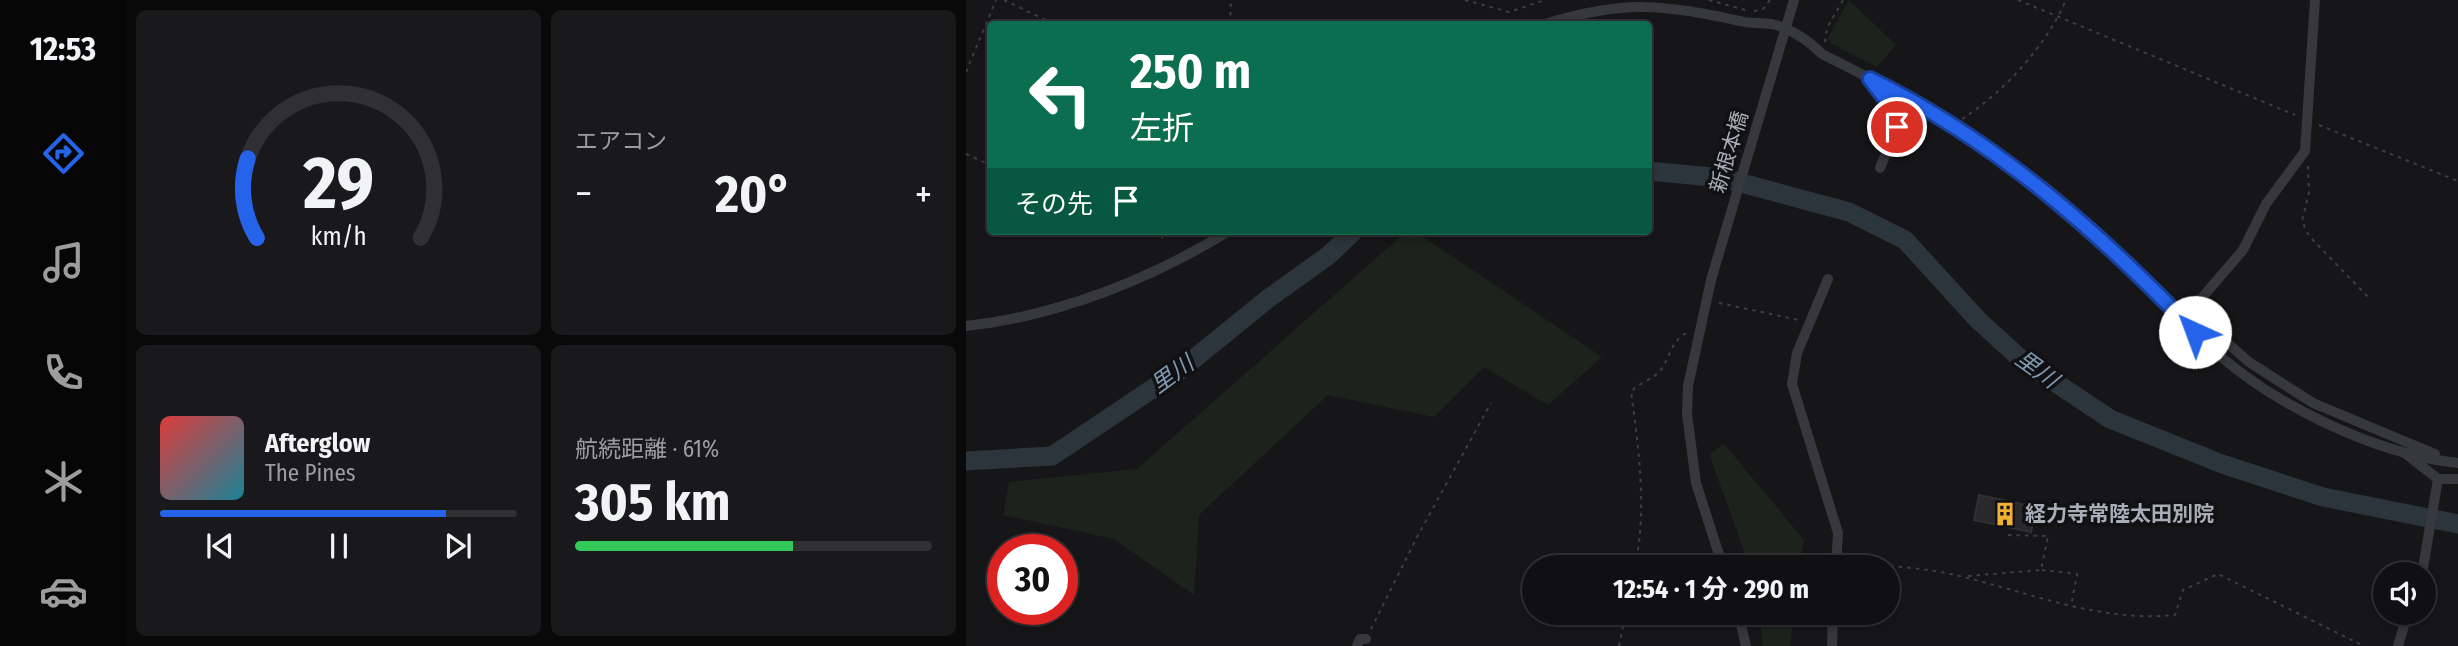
<!DOCTYPE html>
<html lang="ja">
<meta charset="utf-8">
<style>
body{margin:0;font-family:"Fira Sans Condensed","Noto Sans JP",sans-serif;background:#19191b;color:#f1f3f6;height:100vh;display:flex;flex-direction:column;font-size:26px;white-space:nowrap}
*{box-sizing:border-box;margin:0}
p{font-size:23px;color:#9c9d9f}
.icon{flex:none;width:38px;height:38px;fill:none;stroke:currentColor;stroke-width:2;stroke-linecap:round;stroke-linejoin:round}
.map{position:relative;flex:1;overflow:hidden}
.sheet{display:flex;flex-direction:column;gap:10px;padding:10px;background:#09090a;width:840px}
.sheet>*{flex:none}
.banner{position:absolute;left:21px;top:21px;width:665px;height:214px;border-radius:7px;box-shadow:0 4px 10px #0003,0 0 0 2px #303032;background:#0b6e4f;color:#fff;overflow:hidden}
.controls{position:absolute;left:1407px;top:562px;display:grid;gap:14px}
.controls a{display:grid;place-items:center;width:63px;height:63px;border-radius:50%;background:#101012;box-shadow:0 4px 10px #0003,0 0 0 2px #303032;font-size:35px}
.speed{position:absolute;left:21px;top:534px;display:flex;gap:14px;font-size:35px;font-weight:700;text-align:center}
.speed>*{display:grid;place-content:center;width:91px;height:91px;border-radius:50%;background:#101012;box-shadow:0 4px 10px #0003,0 0 0 2px #303032;line-height:1}
.speed .limit{border:10px solid #d22;background:#fff;color:#111}
.pin{position:absolute;display:grid;place-items:center;width:60px;height:60px;color:#fff;margin:-30px;border:4px solid #fff;border-radius:50%;box-shadow:0 2px 7px #0007}
.me{position:absolute;width:77px;margin:-38px;rotate:317deg;stroke-linejoin:round;filter:drop-shadow(0 0 5px #0008)}
.turn{display:flex;align-items:center;gap:24px;height:147px;padding:0 28px;font-size:32px}
.turn .icon{width:91px;height:91px;stroke-width:2.5}
.turn b{display:block;font-size:49px;line-height:60px}
.then{display:flex;align-items:center;height:66px;padding:0 28px;background:#0003;gap:14px;font-size:26px}
.big{font-size:52px;font-weight:700;line-height:1.1}
.sheet .tile{flex:1;display:flex;flex-direction:column;justify-content:center;gap:10px;min-width:0;padding:0 24px;border-radius:10px;background:#19191b}
.sheet .dial{align-items:center;gap:0}
.dial svg{height:182px;overflow:visible;fill:none;stroke:#303032;stroke-width:7;stroke-linecap:round;text-anchor:middle}
.dial text{fill:#f1f3f6;stroke:none}
.song{display:flex;align-items:center;gap:21px}
.cover{width:84px;height:84px;border-radius:10px;background:linear-gradient(135deg,hsl(0 70% 55%),hsl(190 70% 35%))}
.played{height:7px;border-radius:4px;background:linear-gradient(90deg,#2563eb 80%,#303032 80%)}
.keys{display:flex;justify-content:space-around;direction:ltr}
.heat{display:flex;justify-content:space-between;align-items:center;font-size:38px;direction:ltr}
.charge{height:10px;border-radius:5px;background:linear-gradient(90deg,#34c759 61%,#303032 0)}
.sheet .tiles{flex:1;display:grid;gap:10px;grid-template-columns:repeat(2,1fr)}
.trip{position:absolute;left:556px;top:555px;width:378px;height:70px;border-radius:35px;background:#101012;box-shadow:0 4px 10px #0003,0 0 0 2px #303032;font-weight:700;line-height:70px;text-align:center}
main{display:flex;flex:1;min-height:0}
.tab-bar{display:flex;flex-direction:column;width:126px;justify-content:space-around;align-items:center;background:#060607;color:#9c9d9f}
.tab-bar .icon{width:49px;height:49px}
.tab-bar .on{color:#2563eb}
.tab-bar b{font-size:32px;color:#f1f3f6}
.map>svg:first-child{display:block}
</style>
<main>
<nav class="tab-bar">
<b>12:53</b>
<svg class="icon on" aria-label="directions" viewBox="0 0 24 24"><path d="M12 3l9 9-9 9-9-9zM9 14v-3h6M13 9l2 2-2 2"/></svg>
<svg class="icon" aria-label="music" viewBox="0 0 24 24"><path d="M9 18V5l10-2v13"/><circle cx="6" cy="18" r="3"/><circle cx="16" cy="16" r="3"/></svg>
<svg class="icon" aria-label="phone" viewBox="0 0 24 24"><path d="M5 4h4l2 5-3 2q2 4 5 5l2-3 5 2v4C11 20 4 13 5 4z"/></svg>
<svg class="icon" aria-label="climate" viewBox="0 0 24 24"><path d="M12 3v18M4 7l16 10M4 17L20 7"/></svg>
<svg class="icon" aria-label="car" viewBox="0 0 24 24"><path d="M5 17H2v-5l4-1 3-4h7l3 4 3 1v5h-3M9 17h6M6 11h13"/><circle cx="7" cy="17" r="2"/><circle cx="17" cy="17" r="2"/></svg>
</nav>
<section class="sheet">
<div class="tiles">
<div class="tile dial"><svg viewBox="0 0 100 80">
<path d="M14 69A42 42 0 1 1 86 69"/>
<path d="M14 69A42 42 0 0 1 10 34" stroke="#2563eb"/>
<text x="50" y="56" font-size="32" font-weight="700">29</text>
<text x="50" y="72" font-size="11">km/h</text>
</svg></div>
<div class="tile"><p>エアコン</p>
<div class="heat"><a>−</a><b class="big">20°</b><a>+</a></div>
</div>
<div class="tile">
<div class="song"><i class="cover"></i><div><b>Afterglow</b><p>The Pines</p></div></div>
<div class="played"></div>
<div class="keys"><svg class="icon" aria-label="previous" viewBox="0 0 24 24"><path d="M18 5L8 12l10 7zM5 5v14"/></svg><svg class="icon" aria-label="pause" viewBox="0 0 24 24"><path d="M8 5v14M16 5v14"/></svg><svg class="icon" aria-label="next" viewBox="0 0 24 24"><path d="M6 5l10 7-10 7zM19 5v14"/></svg></div>
</div>
<div class="tile"><p>航続距離 · 61%</p><b class="big">305 km</b><div class="charge"></div></div>
</div>
</section>
<div class="map">
<svg width="1492" height="646" viewBox="0 0 1492 646">
<rect width="100%" height="100%" fill="#161618"/>
<!-- green -->
<path fill="#1c231d" d="M883,0L930,45L911,67L866,44L862,38Z
M441,231H448L636,357L582,405L518,367L468,417L362,395L233,515L228,595L148,539L37,515L43,482L171,469Z
M758,444L838,540L834,567H784L743,454Z
M793,613H828L824,646H797Z"/>
<g fill="none" stroke-linecap="round" stroke-linejoin="round">
<!-- river -->
<path stroke="#2c353c" stroke-width="19" d="M682,171L757,178L883,212L939,240L1012,320L1057,361L1144,419L1256,464L1357,497L1492,524
M0,461L86,456L213,371L303,298L363,255L388,231"/>
</g>
<!-- building -->
<path fill="#29292c" stroke="#303034" stroke-width="2" d="M1013,495L1070,507L1065,532L1008,520Z"/>
<g fill="none" stroke-linecap="round" stroke-linejoin="round">
<!-- path -->
<path stroke="#3d3f44" stroke-width="2" stroke-dasharray="3.5 5" stroke-linecap="butt" d="M38,0L88,24
M499,0L543,12L579,0
M743,0L783,11
M1052,0L1329,115
M788,11L797,9L804,0
M264,24L265,0
M859,42L861,28L877,0
M0,72L30,0
M996,119C1038,92 1080,46 1100,0
M1353,125L1492,181
M0,154L24,165
M1342,166L1343,192L1336,221L1343,236L1404,299
M180,231L197,238
M753,303L833,320
M882,562C917,566 955,567 989,575C1060,591 1134,623 1209,615L1217,590L1252,574L1398,646
M669,567C681,510 673,450 665,392C672,383 684,381 692,373C704,361 704,340 721,333
M1076,570L1111,574L1105,606
M1002,576L1075,570L1082,536L1039,535
M405,629L451,537L525,403
M653,646L660,612"/>
<!-- minor -->
<path stroke="#37383d" stroke-width="10" d="M1349,0L1339,151L1300,204L1277,250L1234,300L1231,310L1236,321L1283,362L1347,403L1469,454
M579,24C658,0 694,4 774,21C784,24 795,22 806,24C826,29 842,40 856,54C950,100 1038,154 1118,223C1162,261 1200,305 1242,345C1303,403 1408,454 1492,463
M906,82L931,114V127L914,168
M862,279L831,353L826,384L872,533L870,567
M0,326C92,316 185,279 263,231
M1440,454L1472,479H1492
M757,567L730,483L721,414L722,386L745,280L828,0
M1456,574L1472,479
M772,612L780,646
M391,646L394,639H400
M866,646L867,612
M1432,646L1442,612"/>
</g>
<g fill="none" stroke-linecap="round" stroke-linejoin="round">
<!-- route casing -->
<g stroke="#184099" stroke-width="18">
<path id="route" d="M931,127V114L904,79C1029,140 1133,232 1229,332"/>
</g>
<!-- route -->
<use href="#route" stroke="#2563eb" stroke-width="12"/>
</g>
<!-- icons -->
<defs>
<g id="building-bare" transform="scale(1.89)"><path d="M-4-6H4V6H1V3H-1V6H-4ZM-2.5-4.3h1.7v1.8h-1.7ZM.8-4.3h1.7v1.8H.8ZM-2.5-1h1.7V.8h-1.7ZM.8-1h1.7V.8H.8Z" fill="#f2b134" stroke="#111113" stroke-width="2.5" paint-order="stroke"/></g>
</defs>
<g fill-rule="evenodd">
<use href="#building-bare" x="1039" y="514"/>
</g>
<g text-anchor="middle" stroke-width="7" stroke-linejoin="round" paint-order="stroke">
<!-- street labels -->
<g font-size="21" fill="#a8adb8" stroke="#111113">
<text transform="translate(763 152) rotate(-73)" y="7">新根本橋</text>
</g>
<!-- poi labels -->
<g font-size="21" font-weight="bold" fill="#a8adb8" stroke="#111113" text-anchor="start">
<text x="1059" y="521">経力寺常陸太田別院</text>
</g>
<!-- water labels -->
<g font-size="23" font-style="italic" fill="#7f9bb3" stroke="#111113">
<text transform="translate(1071 369) rotate(36)" y="8">里川</text>
<text transform="translate(206 374) rotate(-36)" y="8">里川</text>
</g>
</g>
</svg>
<div class="controls">
<a><svg class="icon" aria-label="sound" viewBox="0 0 24 24"><path d="M4 9h4l5-4v14l-5-4H4zM17 9q2 3 0 6"/></svg></a>
</div>
<div class="speed"><div class="limit">30</div></div>
<div class="pin" style="left:931px;top:127px;background:#d93025"><svg class="icon" aria-label="arrive" viewBox="0 0 24 24"><path d="M6 21V4h12l-3 4 3 4H6"/></svg></div>
<svg class="me" style="left:1229px;top:332px" viewBox="-20 -20 40 40"><circle r="19" fill="#fff"/><path d="M0-13L10 11 0 6-10 11z" fill="#2563eb"/></svg>
<div class="trip">12:54 · 1 分 · 290 m</div>
<div class="banner">
<div class="turn"><svg class="icon" aria-label="left" viewBox="0 0 24 24"><path d="M17 20v-9H6M10 6l-5 5 5 5"/></svg><div><b>250 m</b>左折</div></div>
<div class="then">その先<svg class="icon" aria-label="arrive" viewBox="0 0 24 24"><path d="M6 21V4h12l-3 4 3 4H6"/></svg></div>
</div>
</div>
</main>
